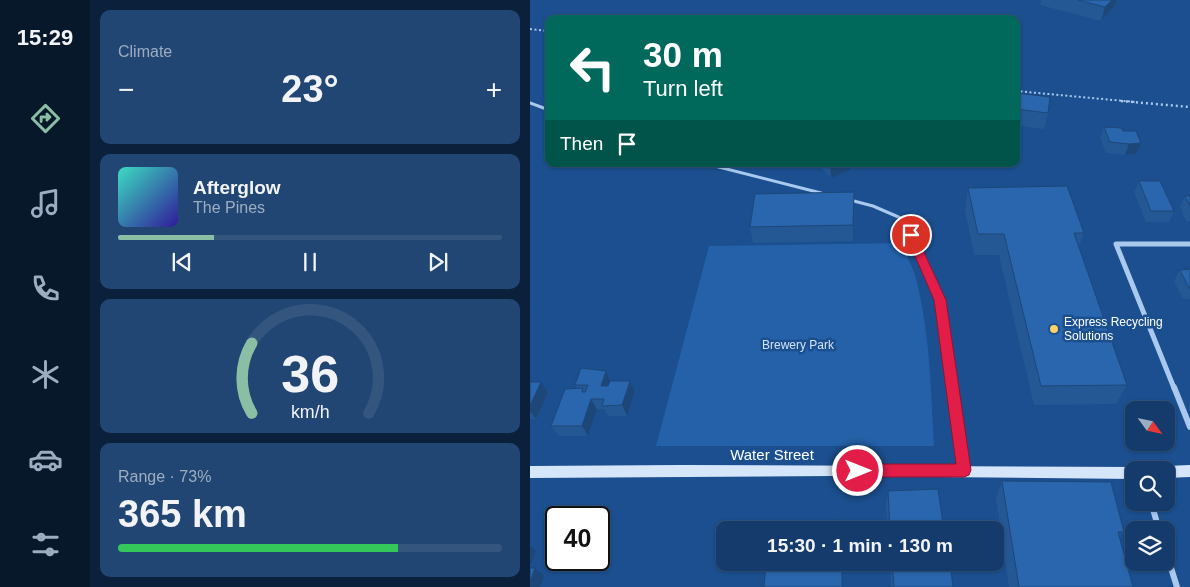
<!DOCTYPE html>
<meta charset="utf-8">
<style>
body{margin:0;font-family:Arial,sans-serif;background:#214673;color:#f1f3f6;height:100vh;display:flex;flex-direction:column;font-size:19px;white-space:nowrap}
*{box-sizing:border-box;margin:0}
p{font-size:16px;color:#9dadc1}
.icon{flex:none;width:28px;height:28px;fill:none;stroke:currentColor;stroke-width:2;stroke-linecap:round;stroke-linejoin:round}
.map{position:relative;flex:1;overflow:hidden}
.drawer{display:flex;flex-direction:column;gap:10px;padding:10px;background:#0b203b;width:440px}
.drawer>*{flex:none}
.hud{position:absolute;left:15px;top:15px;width:475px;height:152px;border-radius:10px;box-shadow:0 1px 4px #0004,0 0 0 1px #33557e;background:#00695c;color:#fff;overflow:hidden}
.needle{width:32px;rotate:123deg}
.buttons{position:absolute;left:595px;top:401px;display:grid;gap:10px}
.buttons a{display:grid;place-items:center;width:50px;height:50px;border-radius:10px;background:#143b6b;box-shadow:0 1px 4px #0004,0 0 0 1px #33557e;font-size:25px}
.speed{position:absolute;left:15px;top:506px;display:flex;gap:10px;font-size:25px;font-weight:700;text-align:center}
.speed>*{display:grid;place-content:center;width:65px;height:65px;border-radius:50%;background:#143b6b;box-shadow:0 1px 4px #0004,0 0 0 1px #33557e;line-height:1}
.speed .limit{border:2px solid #111;border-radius:8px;background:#fff;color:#111}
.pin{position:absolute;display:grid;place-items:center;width:42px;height:42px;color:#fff;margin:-21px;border:2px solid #fff;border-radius:50%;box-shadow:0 1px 5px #0007}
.me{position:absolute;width:55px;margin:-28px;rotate:90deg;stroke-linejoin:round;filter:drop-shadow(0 0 4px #0008)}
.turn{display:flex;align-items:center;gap:18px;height:105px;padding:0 15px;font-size:22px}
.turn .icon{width:65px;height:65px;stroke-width:2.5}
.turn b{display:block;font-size:35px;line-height:42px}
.then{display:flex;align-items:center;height:48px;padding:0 15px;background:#0003;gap:10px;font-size:19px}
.big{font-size:38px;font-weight:600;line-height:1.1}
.drawer .tile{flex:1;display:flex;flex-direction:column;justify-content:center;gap:8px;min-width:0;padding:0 18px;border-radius:10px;background:#214673}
.drawer .dial{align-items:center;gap:0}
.dial svg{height:130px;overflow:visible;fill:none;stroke:#33557e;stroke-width:7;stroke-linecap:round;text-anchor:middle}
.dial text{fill:#f1f3f6;stroke:none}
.song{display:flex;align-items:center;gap:15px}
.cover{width:60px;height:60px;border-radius:8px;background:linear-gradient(135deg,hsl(170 70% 55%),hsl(250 70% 35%))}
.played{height:5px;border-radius:2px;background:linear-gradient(90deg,#8abfa5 25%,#33557e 25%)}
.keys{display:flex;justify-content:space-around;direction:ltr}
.heat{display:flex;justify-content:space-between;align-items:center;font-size:28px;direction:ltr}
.charge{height:8px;border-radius:4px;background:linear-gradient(90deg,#34c759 73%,#33557e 0)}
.trip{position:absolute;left:186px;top:521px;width:288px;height:50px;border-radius:10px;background:#143b6b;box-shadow:0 1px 4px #0004,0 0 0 1px #33557e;font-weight:600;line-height:50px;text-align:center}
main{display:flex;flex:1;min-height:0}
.tab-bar{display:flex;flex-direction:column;width:90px;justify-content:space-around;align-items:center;background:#08182b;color:#9dadc1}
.tab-bar .icon{width:35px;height:35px}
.tab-bar .active{color:#8abfa5}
.tab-bar b{font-size:22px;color:#f1f3f6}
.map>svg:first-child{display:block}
</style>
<main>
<nav class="tab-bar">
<b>15:29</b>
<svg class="icon active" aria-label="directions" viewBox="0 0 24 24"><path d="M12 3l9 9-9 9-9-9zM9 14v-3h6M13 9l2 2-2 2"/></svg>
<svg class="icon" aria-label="music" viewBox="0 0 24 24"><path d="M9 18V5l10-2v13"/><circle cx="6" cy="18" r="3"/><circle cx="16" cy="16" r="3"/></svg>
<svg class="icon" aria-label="phone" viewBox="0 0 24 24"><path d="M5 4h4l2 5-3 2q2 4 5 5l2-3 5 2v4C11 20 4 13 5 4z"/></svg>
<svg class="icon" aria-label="climate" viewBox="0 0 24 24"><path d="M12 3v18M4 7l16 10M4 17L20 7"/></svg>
<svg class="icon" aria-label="car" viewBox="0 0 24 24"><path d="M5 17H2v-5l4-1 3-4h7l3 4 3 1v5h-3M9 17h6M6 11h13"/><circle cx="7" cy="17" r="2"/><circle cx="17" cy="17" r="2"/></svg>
<svg class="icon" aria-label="filters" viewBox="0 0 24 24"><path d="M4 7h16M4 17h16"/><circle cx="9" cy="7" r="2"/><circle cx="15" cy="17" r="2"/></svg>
</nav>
<section class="drawer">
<div class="tile"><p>Climate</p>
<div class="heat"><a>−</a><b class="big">23°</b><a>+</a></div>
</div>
<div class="tile">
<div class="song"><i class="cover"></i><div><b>Afterglow</b><p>The Pines</p></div></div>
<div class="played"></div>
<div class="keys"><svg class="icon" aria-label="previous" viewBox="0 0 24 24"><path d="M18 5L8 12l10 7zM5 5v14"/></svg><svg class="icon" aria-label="pause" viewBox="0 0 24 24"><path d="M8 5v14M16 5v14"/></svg><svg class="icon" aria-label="next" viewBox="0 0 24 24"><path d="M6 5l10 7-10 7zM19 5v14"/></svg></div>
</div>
<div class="tile dial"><svg viewBox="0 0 100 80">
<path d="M14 69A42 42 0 1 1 86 69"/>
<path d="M14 69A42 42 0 0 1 14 26" stroke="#8abfa5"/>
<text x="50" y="56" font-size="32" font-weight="700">36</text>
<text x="50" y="72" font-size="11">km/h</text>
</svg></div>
<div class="tile"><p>Range · 73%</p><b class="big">365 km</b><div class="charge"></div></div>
</section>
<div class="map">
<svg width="660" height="587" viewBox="0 0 660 587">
<rect width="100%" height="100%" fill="#1b4f8f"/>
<!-- green -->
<path fill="#2461a8" d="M372,243C377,257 385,272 388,286C400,338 401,393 404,446H126L179,246Z"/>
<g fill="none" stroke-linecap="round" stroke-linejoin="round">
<!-- path-far1 -->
<path stroke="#a9c9ee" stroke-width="2" stroke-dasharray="2 2.5" stroke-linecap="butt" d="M0,29L19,31
M486,91L605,102"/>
<!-- path -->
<path stroke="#a9c9ee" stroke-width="2.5" stroke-dasharray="2 3" stroke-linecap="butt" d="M591,101L660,107"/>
<!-- lane-far2 -->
<path stroke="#a9c9ee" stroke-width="3" d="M0,103L19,110
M177,164L291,193
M320,200L343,206L373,219L378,229"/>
<!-- lane-far1 -->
<path stroke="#a9c9ee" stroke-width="4" d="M377,228L410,300L422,388"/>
<!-- lane -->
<path stroke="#a9c9ee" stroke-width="5" d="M422,387L434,470"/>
<!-- street-far1 -->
<path stroke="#a9c9ee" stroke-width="5" d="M644,388L586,244H660"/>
<!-- street -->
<path stroke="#a9c9ee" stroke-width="6" d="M644,387L660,427
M621,502L629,530
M636,552L647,587"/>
<!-- secondary -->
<path fill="#d6e6fa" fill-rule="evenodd" d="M151,465L604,467L609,470H604V479L302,476L0,478V466Z
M660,465V477L636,478V470H631L636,466Z"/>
</g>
<!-- wall -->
<path fill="#245895" d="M511,0H587L585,5L571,21L510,5Z
M486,93L518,113L514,129L486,125Z
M574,127L593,131L611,143L606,154L595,155L576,153L570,138Z
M288,164H320V170L301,178Z
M609,181L644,211L639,222H616L604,192Z
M438,188L554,233L549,246L597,385L586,404L504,405L469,255H444L435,209Z
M324,192L323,241L223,243L220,227Z
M655,196H660V221H656L650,207Z
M660,269V299H653L644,281L650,270Z
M76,371L81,381H100L105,391L97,416H78L74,409H67L58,436H29L21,426L47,389L45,385Z
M0,382H11L18,392L6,419H0Z
M472,481L594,532L589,537L603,587H479L466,498Z
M358,491L414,530H358L356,508Z
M360,562H420L423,587H361Z"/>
<!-- shaded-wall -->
<path fill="#1d4779" d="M582,0H587L585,5L571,21L575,7Z
M611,143L606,154L595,155L599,144Z
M308,164H320V170L301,178L300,166Z
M324,192V208L323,241V225Z
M76,371L81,382L76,396L71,386Z
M100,381L105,391L97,416L92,405Z
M11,382L18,392L6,419L0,411V406Z
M61,399L67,409L58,436L52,426Z
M0,546L6,551L0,566Z
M5,568L14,576L10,587H0V582Z"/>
<!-- building -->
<path fill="#2a66ad" stroke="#1d4779" d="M548,0H582L575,7Z
M486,93L520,97L518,113L486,109Z
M574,127L591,128L593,131H606L611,143L599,144L580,142Z
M298,164H308L300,166Z
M609,181H630L644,211H621Z
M537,186L554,233H544L597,385L511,386L474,234H448L438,188Z
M324,192L323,225L220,227L225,194Z
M655,196H660V206Z
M660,269V288H659L650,270Z
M51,368L76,371L71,386H78L80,381H100L92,405L72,406L74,399H61L52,426H21L35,389L53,388L52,392H55L58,385H45Z
M0,382H11L0,406Z
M472,481L581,482L594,532H588L603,587H489Z
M408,489L414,530H360L358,491Z
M312,520V530H239V523Z
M236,562H312V587H234Z
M362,562H420L423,587H364Z
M0,568H5L0,582Z"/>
<!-- route -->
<path fill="#e11d48" stroke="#92132f" d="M381,232L386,235L416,300L441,470L439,475L434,477H328L323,475L321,471L323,466L328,464H426L404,300L376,235Z"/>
<!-- markers -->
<circle fill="#ffd166" stroke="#1b4f8f" stroke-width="2" cx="524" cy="329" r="5"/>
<g text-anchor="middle" stroke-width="5" stroke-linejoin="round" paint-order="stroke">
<!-- poi labels -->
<g font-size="12" fill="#fff" stroke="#1b4f8f" text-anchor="start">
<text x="534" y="326">Express Recycling<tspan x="534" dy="14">Solutions</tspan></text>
</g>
<!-- park labels -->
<g font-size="12" fill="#cfe3fa" stroke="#1b4f8f">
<text x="268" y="349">Brewery Park</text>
</g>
<!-- near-street labels -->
<g font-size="15" fill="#fff" stroke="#1b4f8f">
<text x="242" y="460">Water Street</text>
</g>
</g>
</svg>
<div class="buttons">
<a><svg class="needle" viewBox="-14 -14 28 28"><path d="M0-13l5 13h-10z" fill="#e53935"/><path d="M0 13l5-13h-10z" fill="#9dadc1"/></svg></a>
<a><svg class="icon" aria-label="search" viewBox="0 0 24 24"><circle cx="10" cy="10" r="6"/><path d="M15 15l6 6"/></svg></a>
<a><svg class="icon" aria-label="layers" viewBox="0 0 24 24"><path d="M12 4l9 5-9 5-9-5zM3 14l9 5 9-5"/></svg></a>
</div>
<div class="speed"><div class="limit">40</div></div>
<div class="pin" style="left:381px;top:235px;background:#d93025"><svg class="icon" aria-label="arrive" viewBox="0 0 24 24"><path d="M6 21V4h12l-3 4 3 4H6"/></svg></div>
<svg class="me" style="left:328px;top:471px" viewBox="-20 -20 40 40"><circle r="17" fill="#e11d48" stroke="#fff" stroke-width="3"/><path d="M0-11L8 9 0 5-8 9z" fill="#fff"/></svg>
<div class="trip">15:30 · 1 min · 130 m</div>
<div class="hud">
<div class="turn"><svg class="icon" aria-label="left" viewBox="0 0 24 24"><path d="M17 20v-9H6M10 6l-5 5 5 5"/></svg><div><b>30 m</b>Turn left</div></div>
<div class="then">Then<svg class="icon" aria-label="arrive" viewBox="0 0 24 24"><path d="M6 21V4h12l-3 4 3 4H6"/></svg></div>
</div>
</div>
</main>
